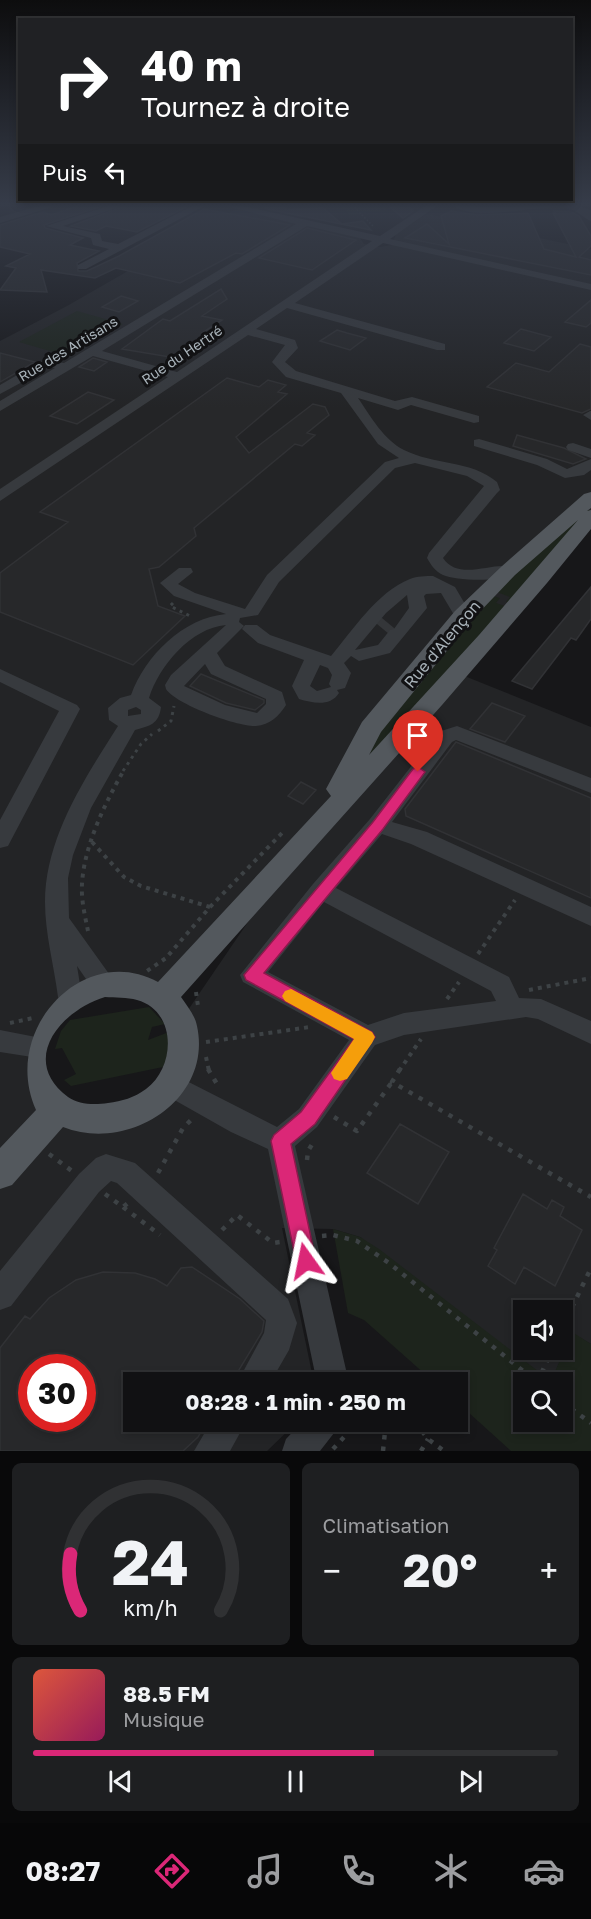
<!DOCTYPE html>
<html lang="fr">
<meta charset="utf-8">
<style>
body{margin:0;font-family:"Golos Text",sans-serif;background:#1e1f21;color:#f1f3f6;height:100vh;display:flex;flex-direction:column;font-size:22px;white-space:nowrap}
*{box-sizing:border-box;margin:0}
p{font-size:20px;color:#9c9da0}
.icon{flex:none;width:33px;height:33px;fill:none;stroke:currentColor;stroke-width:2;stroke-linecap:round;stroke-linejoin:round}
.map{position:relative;height:1451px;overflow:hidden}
.sheet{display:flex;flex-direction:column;gap:12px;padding:12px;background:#09090a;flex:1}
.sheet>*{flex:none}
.top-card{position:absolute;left:18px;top:18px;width:555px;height:183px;border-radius:0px;box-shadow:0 3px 9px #0003,0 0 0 2px #303133;background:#202124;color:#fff;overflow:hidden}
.tools{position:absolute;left:513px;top:1300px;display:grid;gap:12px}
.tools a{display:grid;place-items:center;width:60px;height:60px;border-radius:0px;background:#111113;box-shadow:0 3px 9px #0003,0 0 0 2px #303133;font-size:30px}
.speed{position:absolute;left:18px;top:1354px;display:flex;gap:12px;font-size:30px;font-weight:700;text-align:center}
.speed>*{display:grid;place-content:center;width:78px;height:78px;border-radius:50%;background:#111113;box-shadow:0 3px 9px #0003,0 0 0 2px #303133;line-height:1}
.speed .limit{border:9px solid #d22;background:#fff;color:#111}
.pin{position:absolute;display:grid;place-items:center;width:51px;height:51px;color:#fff;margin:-62px -26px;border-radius:50% 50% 50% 0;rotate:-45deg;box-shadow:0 0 6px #0007}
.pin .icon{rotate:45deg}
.me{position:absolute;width:66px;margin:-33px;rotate:348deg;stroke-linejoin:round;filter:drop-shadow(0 0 4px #0008)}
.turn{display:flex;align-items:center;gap:21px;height:126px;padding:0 24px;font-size:27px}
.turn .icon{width:78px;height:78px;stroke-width:2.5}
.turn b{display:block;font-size:42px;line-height:51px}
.then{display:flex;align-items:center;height:57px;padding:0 24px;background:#0003;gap:12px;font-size:22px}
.big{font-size:45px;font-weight:700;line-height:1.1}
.sheet .tile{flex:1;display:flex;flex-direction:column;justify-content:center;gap:9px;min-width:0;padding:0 21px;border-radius:9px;background:#1e1f21}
.sheet .dial{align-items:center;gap:0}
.dial svg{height:156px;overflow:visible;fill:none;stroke:#303133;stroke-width:7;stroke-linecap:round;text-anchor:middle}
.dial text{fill:#f1f3f6;stroke:none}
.song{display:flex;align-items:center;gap:18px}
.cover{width:72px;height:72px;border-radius:9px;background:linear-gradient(135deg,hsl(10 70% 55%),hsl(330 70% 35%))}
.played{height:6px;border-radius:3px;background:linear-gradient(90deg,#db2777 65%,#303133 65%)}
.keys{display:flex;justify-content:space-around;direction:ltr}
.heat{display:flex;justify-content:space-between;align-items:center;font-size:33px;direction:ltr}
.sheet .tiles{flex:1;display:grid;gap:12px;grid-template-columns:1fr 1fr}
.tile:last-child{grid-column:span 2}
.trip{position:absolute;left:123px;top:1372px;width:345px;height:60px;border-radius:0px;background:#111113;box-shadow:0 3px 9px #0003,0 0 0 2px #303133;font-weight:700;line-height:60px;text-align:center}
.menu{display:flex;height:96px;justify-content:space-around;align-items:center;background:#070708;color:#9c9da0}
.menu .icon{width:42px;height:42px}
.menu .current{color:#db2777}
.menu b{font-size:27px;color:#f1f3f6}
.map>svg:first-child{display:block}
</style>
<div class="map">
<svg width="591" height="1451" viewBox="0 0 591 1451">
<rect width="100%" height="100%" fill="#171719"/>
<!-- built -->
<path fill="#232426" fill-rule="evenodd" d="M236,209L360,238L364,244L380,247L392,245L396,234L427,214L591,249V514L162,998L115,984L36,1036L58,1109L152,1103L188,1010L297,850L457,673L591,727V1344L572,1333L551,1382L360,1237L333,1229L282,1228L314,1383H134V1422H297L267,1451H0V341L67,306ZM524,1311H562V1350H524ZM32,1368H82V1419H32Z"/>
<!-- green -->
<path fill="#1d241c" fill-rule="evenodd" d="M339,205H382L387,210L350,215Z
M77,311L123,324L67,356L19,342Z
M587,509L591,512L514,605L506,602L510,597L497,592L581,511Z
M493,596L500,598L496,603L511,608L374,754L368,752L385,725Z
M149,1007L165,1024L152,1027L148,1040L169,1032L168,1056L163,1067L71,1086L64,1080L76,1074L62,1048L55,1049L61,1031L70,1020Z
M333,1229L360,1237L379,1249L551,1381L572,1332L591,1344V1451H511L458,1403V1383H435L364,1320L348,1313ZM524,1383H562V1422H524Z"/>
<!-- building -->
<path fill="#27282a" stroke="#313235" stroke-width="1.5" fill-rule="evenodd" d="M81,205H105L44,225L45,228L83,238L70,245L99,251L77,263L78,271H87L119,256L204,209L290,225L242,254L236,253L180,283L116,268L95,278L41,270L47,292L0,290L16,268L6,266L30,254L0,247V225L43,212L51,215Z
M127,205H183L188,206L137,232L106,226L96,231L71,226Z
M264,205H282L287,210L323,208L342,224L363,221L371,230L267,209Z
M407,205L413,211L403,218L390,207Z
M451,211L477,215L528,213L544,249L576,257L553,213H556L554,211L571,212L579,216L591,236V246L579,257L591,260V275L405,238L427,224L449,244L441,216Z
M307,228L356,240L312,270L259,258Z
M221,289L227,299L202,316L222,320L202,333L210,335L176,358L122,349L163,319L170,321Z
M121,296L138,301L119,312L102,307Z
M591,300V323L586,327L565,322Z
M521,329L551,337L534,351L504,343Z
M337,330L347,333L366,338L350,350L320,341Z
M580,344L591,347V409L582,413L487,387L516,363L549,372Z
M0,353L35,362L0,382Z
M93,358L107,362L94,371L79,367Z
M227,378L259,387L268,380L286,385L278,392L287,394L236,437L249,453L313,404L325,407L329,415L307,433L315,435L302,446L295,444L194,528L196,536L159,567L149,569L158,606L185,616L133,665L0,612V573L68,522L40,512Z
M88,392L114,400L77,424L50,416Z
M517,435L564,448L586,459L573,464L513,446Z
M591,587V619L576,640L571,638L532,689L512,681Z
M201,674L264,700V703L255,710L226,703L190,686Z
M492,703L525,716L505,742L470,729Z
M456,742L591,798V898L406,816L405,809Z
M301,782L316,790L303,804L288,796Z
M400,1124L449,1152L418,1204L367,1173Z
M523,1194L547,1209L552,1200L564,1207L560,1216L582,1230L555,1286L524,1267L515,1284L488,1266L497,1250L494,1248Z
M192,1267L240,1299L264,1321L262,1332L231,1383H134V1422H207L198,1437L183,1451H0V1348L25,1316L30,1319L49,1298L76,1280L103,1272L135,1273L155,1279L167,1286L181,1268ZM32,1368H82V1419H32Z"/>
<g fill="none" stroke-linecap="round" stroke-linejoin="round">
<!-- minor-tunnel -->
<path stroke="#343639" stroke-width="18" stroke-dasharray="18 9" stroke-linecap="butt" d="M383,629L388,623"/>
<!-- path-far3 -->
<path stroke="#3d4245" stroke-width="1.5" stroke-dasharray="1.5 2" stroke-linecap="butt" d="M352,205L374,227"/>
<!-- path-far2 -->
<path stroke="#3d4245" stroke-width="3" stroke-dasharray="3 4.5" stroke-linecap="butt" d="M173,603L170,606L192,617
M158,731L171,721L174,706
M123,771L141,744L152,734"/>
<!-- path-far1 -->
<path stroke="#3d4245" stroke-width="4" stroke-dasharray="4 5" stroke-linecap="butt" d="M92,842L124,877L141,886L210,907L166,958L147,971
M210,907L284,831
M88,931C85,916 81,900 82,884C84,846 105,803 124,770
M478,954L515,900
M529,990L591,978
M196,992L198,1006
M447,999L459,982
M10,1023L33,1018
M206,1042L310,1027
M206,1057L209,1071
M399,1071L421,1039"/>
<!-- path -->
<path stroke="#3d4245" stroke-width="4.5" stroke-dasharray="4.5 7" stroke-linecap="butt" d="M208,1069L217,1084L215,1089
M400,1069L392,1082L591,1197
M334,1117L357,1131L392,1082
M49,1154L72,1171
M307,1160L308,1151L314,1141
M158,1173L183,1128L193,1118
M105,1194L123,1207L128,1203
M123,1207L160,1235
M222,1230L237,1215L273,1243L280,1242
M322,1236L333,1235L357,1241L389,1263L538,1383
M562,1328L591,1268
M373,1383C383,1371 392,1378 405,1383
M537,1383L552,1350
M562,1402L591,1423
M415,1422L428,1439L444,1451
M333,1449L358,1422
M383,1451L386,1422
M421,1451L428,1439"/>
<!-- minor -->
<path fill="#373a3e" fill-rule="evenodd" d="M43,205H58L0,223V217Z
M111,205H125L63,226L100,234L102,241L118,244L194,205H206L86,269H78V265L109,249L93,245L91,238L46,226Z
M222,205H238L380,236L427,205H438L390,239L591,284V290L383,243L295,303L445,344V350H437L287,308L256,329L295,340L298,348L285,362L296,371L395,401L412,397L479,416V422L474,423L411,405L398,410L358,398C371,417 384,440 404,450C434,465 471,460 497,482L500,490L497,493L443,558C461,585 503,555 516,571C507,583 457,581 443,575C435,571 431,565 427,558L429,553L484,486L467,476L415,463L395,468L279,582L258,615L240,618L239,622L244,626L217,653L225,666L282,692L286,705C279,716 270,725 256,726C238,727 175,704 166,689L165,685L171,675L226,625C191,628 159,666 149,698L161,707C159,724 150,726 135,730L91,808L73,855L68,878L69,918L117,985L114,992C95,999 87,979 77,966L82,997L79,1004L70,1007L61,1004L58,997C54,965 45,934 45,902C45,838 85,778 118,726L109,720L108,708L120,698L131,695C145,656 183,618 226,614L174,596L160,583L179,568H191L193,572L178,584L195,593L245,609L267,575L385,462L399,458L378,444L341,393L286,377L272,362L285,345L248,335L0,501V489L168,377L93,356L0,411V401L55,368L50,367L0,394V385L43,360L64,363L296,224ZM307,226L372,241L177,372L102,351ZM205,664L211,674L266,699V704L257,713L225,705L184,686ZM136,707L141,710V714L128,716V710Z
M452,205L490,207L575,205L591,210V221C583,218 578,210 567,208C538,203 478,224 452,205Z
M590,411H591V420L583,415Z
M479,439L547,459L567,469L591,459V470L584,475L565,478L537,465L474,446V440Z
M573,443L591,449V458L568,450L566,447L568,444Z
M433,576L455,587L472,616L469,620H457L441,593L426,594L424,596L427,608L390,653L359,661L351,656L344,663L351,673L345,688L337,690L339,693C330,707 313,703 299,699L292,686L304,660L258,643L242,629L245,625H257L270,635L331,656C353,630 377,592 410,579C417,576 426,576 433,576ZM407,595L409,608L394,629L390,630L378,645L355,650L386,613ZM320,665L328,668L332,675L329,684L331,687L317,691L310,686Z
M0,669L77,705L80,709L8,846L0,848V820L59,711L0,682Z
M457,726L591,778V793L456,740L452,742L392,822L427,832L591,907V926L411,844L382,834L336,888L509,977L519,998L541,999L591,1021V1044L538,1019L526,1017L404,1035L375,1045L317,1127L295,1146L349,1383H317L268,1149L231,1132L162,1093L158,1085L162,1077L171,1073L277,1127L299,1109L349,1040L243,982L240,975L313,884L370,819L438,732ZM324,902L491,991L496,1001L404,1013L368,1025L268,972Z
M0,1030L41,1038L45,1046L41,1054L32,1057L0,1052Z
M106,1154L135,1163L288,1299L297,1323L289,1350L270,1383H237L264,1333L266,1320L117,1183L111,1181L99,1192L11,1306L0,1310V1271L79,1174L96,1158Z
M211,1422H246L230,1451H194Z
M302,1422H339L334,1433L320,1451H282L286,1439Z"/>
<!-- major -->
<path fill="#53585d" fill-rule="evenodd" d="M591,492V508L587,511L591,510V529L547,583L442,705L181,997C187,1006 195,1015 197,1026C213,1100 128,1153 63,1127L12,1185L0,1189V1148L36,1110C0,1030 84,941 158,982L331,796L326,789L362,722L455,611L501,567L584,494ZM578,520L479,635L369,755L381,732L471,621L515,575ZM105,997C115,998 127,997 137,1000C177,1011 176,1067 146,1089C134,1098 122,1101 108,1103C95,1105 79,1105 68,1097C19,1060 60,1011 105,997Z"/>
</g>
<!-- sky -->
<linearGradient id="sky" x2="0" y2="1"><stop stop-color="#0d0d0e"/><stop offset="0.5" stop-color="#363c49"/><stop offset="1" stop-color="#363c49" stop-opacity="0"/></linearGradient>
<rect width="591" height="408" fill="url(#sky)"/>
<!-- route -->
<path fill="#db2777" stroke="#8e194d" stroke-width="1.5" d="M418,767L425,772L383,829L264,973L372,1032L375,1037L315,1124L291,1144L316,1261L313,1269L306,1272L299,1269L296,1261L271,1141L274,1135L301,1112L354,1039L246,980L244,975L373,822L413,769Z"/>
<!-- slow -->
<path fill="#f59e0b" d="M291,989L372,1032L375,1037L372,1043L347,1079L340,1081L334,1079L331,1073L354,1039L285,1001L282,996L285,991Z"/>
<g text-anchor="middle" stroke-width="6" stroke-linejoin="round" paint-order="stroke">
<!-- far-street labels -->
<g font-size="14" fill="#a8b2b9" stroke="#121214">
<text transform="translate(68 349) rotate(-31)" y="5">Rue des Artisans</text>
<text transform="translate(182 355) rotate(-34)" y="5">Rue du Hertré</text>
</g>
<!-- street labels -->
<g font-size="16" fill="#a8b2b9" stroke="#121214">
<text transform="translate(442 644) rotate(-50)" y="6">Rue d'Alençon</text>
</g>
</g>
</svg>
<div class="tools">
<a><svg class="icon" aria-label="sound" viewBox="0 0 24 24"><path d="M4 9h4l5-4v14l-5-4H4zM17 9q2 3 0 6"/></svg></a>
<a><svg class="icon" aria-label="search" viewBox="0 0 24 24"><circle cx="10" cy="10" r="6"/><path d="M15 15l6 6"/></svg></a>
</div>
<div class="speed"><div class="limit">30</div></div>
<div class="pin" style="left:418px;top:772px;background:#d93025"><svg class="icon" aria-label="arrive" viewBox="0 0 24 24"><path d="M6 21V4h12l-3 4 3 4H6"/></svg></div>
<svg class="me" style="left:306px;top:1261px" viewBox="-20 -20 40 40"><path d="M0-17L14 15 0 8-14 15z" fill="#db2777" stroke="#fff" stroke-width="4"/></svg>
<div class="trip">08:28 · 1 min · 250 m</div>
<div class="top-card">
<div class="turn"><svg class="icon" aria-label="right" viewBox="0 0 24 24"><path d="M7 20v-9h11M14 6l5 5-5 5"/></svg><div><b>40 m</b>Tournez à droite</div></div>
<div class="then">Puis<svg class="icon" aria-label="left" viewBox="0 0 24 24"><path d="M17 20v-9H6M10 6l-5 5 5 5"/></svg></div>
</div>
</div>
<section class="sheet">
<div class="tiles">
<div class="tile dial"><svg viewBox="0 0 100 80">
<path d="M14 69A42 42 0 1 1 86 69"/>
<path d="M14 69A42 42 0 0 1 9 40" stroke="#db2777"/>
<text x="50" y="56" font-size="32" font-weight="700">24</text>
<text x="50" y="72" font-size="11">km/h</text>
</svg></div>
<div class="tile"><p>Climatisation</p>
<div class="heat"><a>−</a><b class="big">20°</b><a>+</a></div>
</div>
<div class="tile">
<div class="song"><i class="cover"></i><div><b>88.5 FM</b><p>Musique</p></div></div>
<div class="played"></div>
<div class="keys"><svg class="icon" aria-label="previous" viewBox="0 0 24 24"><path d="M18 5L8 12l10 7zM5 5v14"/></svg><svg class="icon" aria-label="pause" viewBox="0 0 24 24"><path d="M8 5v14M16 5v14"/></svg><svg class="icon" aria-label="next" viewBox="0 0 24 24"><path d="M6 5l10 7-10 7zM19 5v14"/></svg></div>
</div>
</div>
</section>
<nav class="menu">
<b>08:27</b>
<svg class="icon current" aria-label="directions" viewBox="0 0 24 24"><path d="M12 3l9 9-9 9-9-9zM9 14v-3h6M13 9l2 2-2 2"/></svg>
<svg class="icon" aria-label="music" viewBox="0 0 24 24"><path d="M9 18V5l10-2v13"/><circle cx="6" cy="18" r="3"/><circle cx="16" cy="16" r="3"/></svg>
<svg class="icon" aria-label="phone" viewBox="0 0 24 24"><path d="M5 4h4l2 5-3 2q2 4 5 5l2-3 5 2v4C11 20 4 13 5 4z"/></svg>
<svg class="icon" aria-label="climate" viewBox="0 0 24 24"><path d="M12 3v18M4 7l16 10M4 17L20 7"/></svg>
<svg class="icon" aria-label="car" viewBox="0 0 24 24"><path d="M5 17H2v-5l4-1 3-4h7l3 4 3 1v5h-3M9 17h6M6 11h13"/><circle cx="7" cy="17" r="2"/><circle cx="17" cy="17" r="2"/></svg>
</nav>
